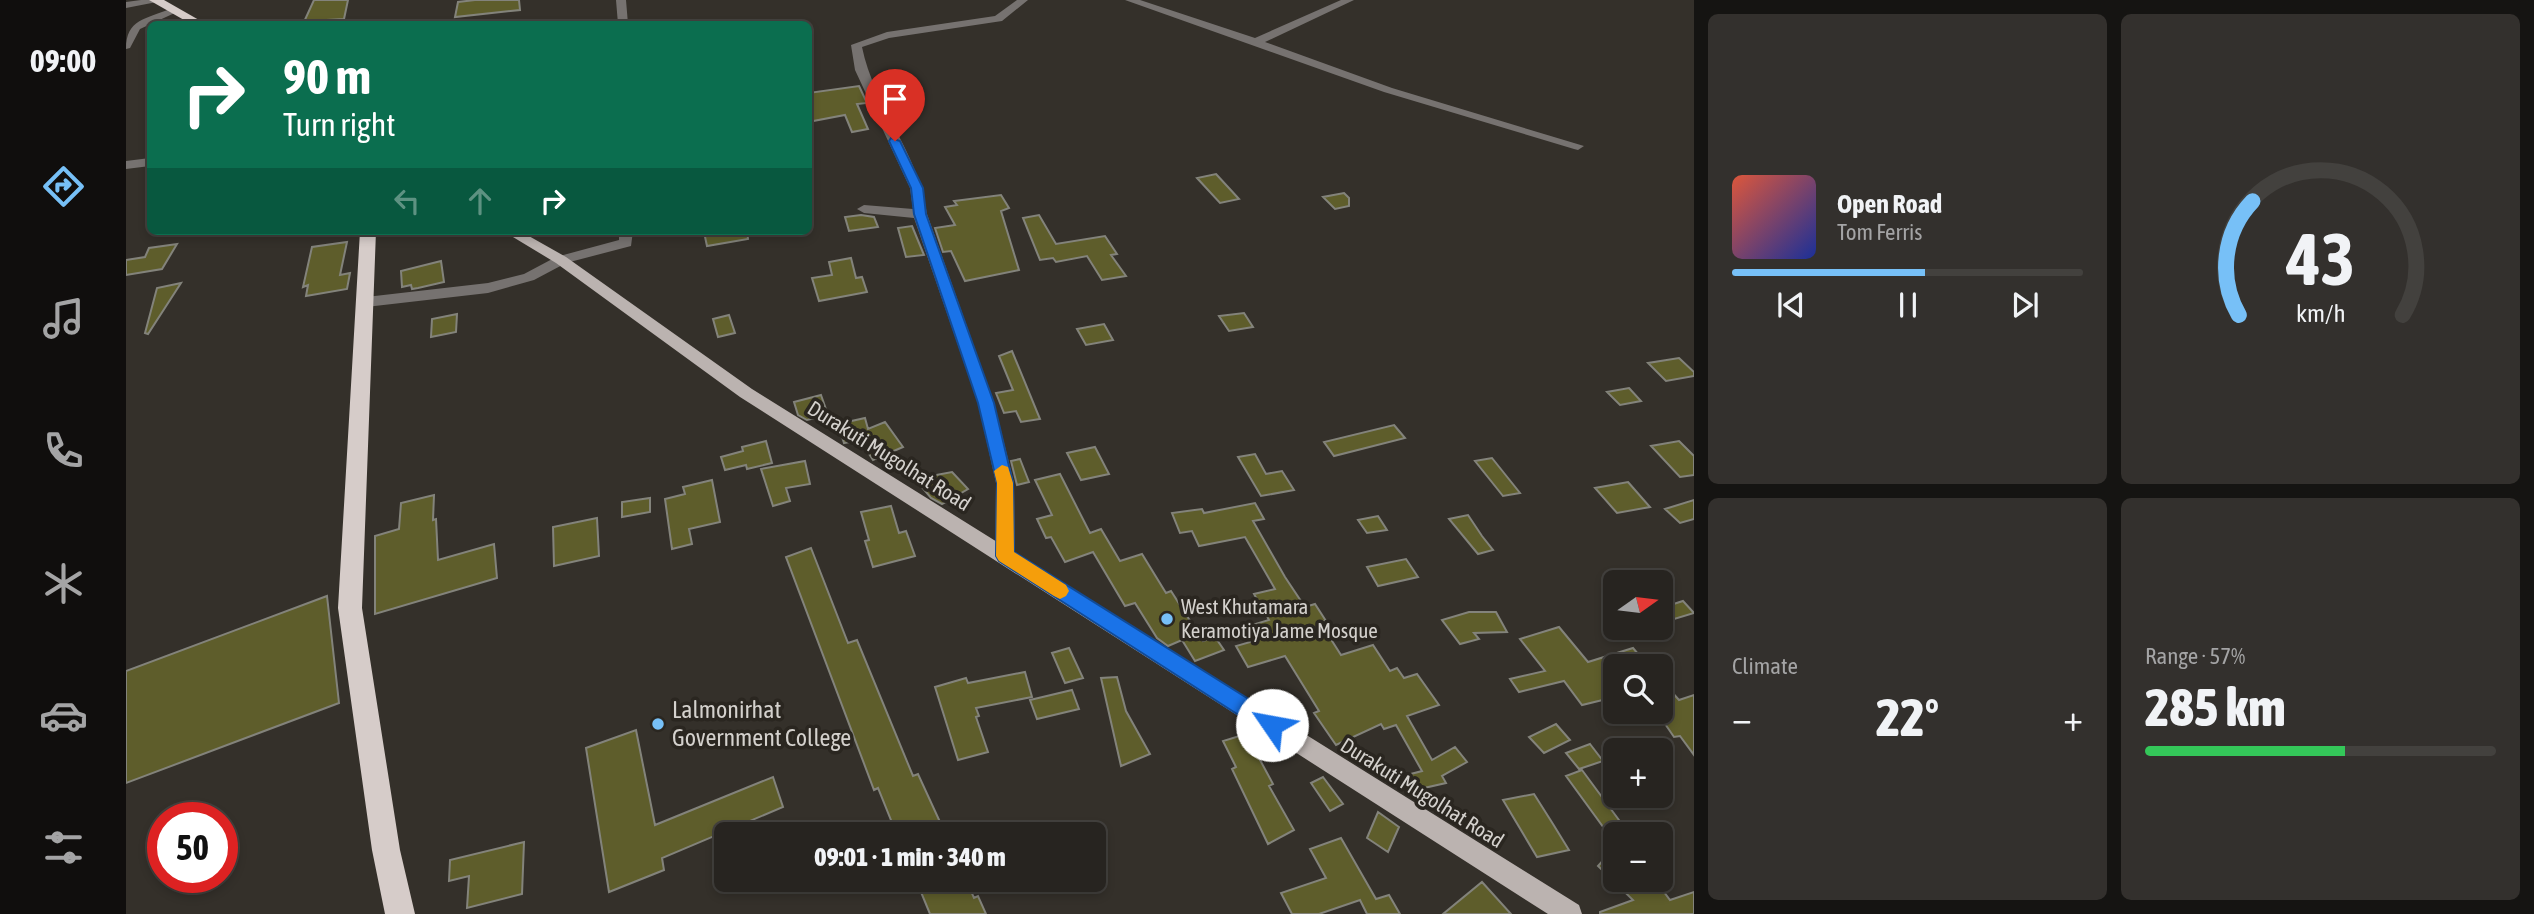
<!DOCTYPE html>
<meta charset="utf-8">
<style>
body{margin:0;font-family:"Asap Condensed",sans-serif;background:#33302d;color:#f1f3f6;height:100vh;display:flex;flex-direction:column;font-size:26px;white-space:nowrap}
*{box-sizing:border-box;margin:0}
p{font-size:23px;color:#a4a4a5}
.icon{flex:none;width:38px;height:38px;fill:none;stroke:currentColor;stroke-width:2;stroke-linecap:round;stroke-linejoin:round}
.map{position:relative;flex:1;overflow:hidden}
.details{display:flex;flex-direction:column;gap:14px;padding:14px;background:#151412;width:840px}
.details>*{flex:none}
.banner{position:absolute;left:21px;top:21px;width:665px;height:214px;border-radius:10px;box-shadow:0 4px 10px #0003,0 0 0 2px #43413e;background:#0b6e4f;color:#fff;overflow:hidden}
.needle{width:46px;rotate:76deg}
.fabs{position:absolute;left:1477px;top:570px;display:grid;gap:14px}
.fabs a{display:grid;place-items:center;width:70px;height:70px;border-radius:10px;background:#272420;box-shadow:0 4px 10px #0003,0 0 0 2px #43413e;font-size:35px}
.speed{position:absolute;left:21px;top:802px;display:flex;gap:14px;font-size:35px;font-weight:700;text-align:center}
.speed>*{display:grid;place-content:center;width:91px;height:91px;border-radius:50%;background:#272420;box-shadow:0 4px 10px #0003,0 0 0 2px #43413e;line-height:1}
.speed .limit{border:10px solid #d22;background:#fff;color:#111}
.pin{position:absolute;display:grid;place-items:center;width:60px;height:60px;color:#fff;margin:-72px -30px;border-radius:50% 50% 50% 0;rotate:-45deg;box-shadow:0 0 7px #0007}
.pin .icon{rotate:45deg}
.me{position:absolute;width:77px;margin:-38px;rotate:303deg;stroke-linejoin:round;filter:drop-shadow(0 0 5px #0008)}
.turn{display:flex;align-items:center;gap:24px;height:147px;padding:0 21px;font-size:32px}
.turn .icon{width:91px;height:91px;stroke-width:2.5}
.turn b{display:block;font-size:49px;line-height:60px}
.lanes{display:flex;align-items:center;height:66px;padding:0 21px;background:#0003;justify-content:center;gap:35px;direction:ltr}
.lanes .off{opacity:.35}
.big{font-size:52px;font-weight:800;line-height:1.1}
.details .tile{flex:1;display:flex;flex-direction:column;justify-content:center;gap:10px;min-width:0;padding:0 24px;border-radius:10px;background:#33302d}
.details .dial{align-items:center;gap:0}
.dial svg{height:182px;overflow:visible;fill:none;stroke:#43413e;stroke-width:7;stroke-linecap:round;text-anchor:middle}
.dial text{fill:#f1f3f6;stroke:none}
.song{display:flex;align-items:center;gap:21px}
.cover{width:84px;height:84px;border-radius:10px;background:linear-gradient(135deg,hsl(10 70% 55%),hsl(230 70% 35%))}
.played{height:7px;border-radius:4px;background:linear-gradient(90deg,#77c0f7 55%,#43413e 55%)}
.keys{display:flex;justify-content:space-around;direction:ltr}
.heat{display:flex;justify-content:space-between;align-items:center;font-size:38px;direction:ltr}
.charge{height:10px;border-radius:5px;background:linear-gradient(90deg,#34c759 57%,#43413e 0)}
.details .tiles{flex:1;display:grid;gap:14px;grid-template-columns:repeat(2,1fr)}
.trip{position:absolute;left:588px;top:822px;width:392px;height:70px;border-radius:10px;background:#272420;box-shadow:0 4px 10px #0003,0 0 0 2px #43413e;font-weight:800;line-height:70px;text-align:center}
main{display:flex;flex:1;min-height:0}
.tabs{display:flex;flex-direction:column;width:126px;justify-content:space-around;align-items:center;background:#100e0d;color:#a4a4a5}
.tabs .icon{width:49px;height:49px}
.tabs .current{color:#77c0f7}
.tabs b{font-size:32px;color:#f1f3f6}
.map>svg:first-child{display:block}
</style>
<main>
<nav class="tabs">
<b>09:00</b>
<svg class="icon current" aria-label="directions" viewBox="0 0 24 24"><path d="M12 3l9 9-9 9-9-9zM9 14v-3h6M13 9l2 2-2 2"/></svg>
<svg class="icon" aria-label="music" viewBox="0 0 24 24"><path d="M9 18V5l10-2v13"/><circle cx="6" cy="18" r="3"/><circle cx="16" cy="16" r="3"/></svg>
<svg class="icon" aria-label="phone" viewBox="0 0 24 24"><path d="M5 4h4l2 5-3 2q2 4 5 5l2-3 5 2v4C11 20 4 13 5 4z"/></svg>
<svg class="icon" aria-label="climate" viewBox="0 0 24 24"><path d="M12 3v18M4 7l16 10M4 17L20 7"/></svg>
<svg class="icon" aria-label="car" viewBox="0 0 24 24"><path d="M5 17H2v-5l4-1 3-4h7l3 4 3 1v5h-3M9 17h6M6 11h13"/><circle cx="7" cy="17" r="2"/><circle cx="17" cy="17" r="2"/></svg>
<svg class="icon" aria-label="filters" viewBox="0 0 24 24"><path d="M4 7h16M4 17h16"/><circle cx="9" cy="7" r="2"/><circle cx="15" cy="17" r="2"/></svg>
</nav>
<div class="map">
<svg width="1568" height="914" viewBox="0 0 1568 914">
<rect width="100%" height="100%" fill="#34302a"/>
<!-- building -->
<path fill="#5e5d2b" stroke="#83837b" stroke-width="2" d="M188,0H222L218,19L201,20L200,24H177Z
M349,0H393L394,10L329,17L332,2Z
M733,86L741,103L731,104L742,129L726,132L719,115L682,122V93Z
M1090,174L1113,199L1094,203L1071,178Z
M1218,193L1223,198V206L1209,209L1197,197Z
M875,195L883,208L875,211L893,270L839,281L825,251L817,252L809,228L829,225L819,207L831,205L828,201Z
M735,215L748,217L752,227L723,231L719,217Z
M913,215L930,244L979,236L991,254L985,255L1000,276L976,280L961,256L930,262L927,258L914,260L897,218Z
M786,226L798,255L780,257L772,228Z
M586,231H621L622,239L581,246L578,232Z
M221,242L214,275L224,273L221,289L180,296L182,285L177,287L186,247Z
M51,244L36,269L0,275V260L19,257L23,248Z
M725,258L730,278L736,277L741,292L693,301L686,278L706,275L703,262Z
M315,261L318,282L292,288L286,289L285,285L276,287L275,271Z
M55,283L22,334L19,333L31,288Z
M1118,313L1127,327L1103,331L1093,316Z
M331,314L330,332L305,337L306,319Z
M603,315L609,333L592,337L587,319Z
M978,324L987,340L960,345L951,329Z
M886,351L914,419L895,422L890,411L878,413L870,393L887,390L873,356Z
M1553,358L1568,372V376L1540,381L1522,363Z
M1503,388L1515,401L1494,405L1481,392Z
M695,395L702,415L681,420L672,415L668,402Z
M739,418L742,429L759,422L777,447L747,460L734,440L718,443L712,424Z
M1268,425L1279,438L1208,456L1198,442Z
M640,441L646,463L621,469L620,465L599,470L595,457L617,451L616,447Z
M1553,441L1568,456V475L1554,477L1525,446Z
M969,447L983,474L955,480L941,453Z
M1129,454L1140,474L1156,471L1168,490L1135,496L1112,457Z
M1366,458L1394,493L1377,496L1349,461Z
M894,459L903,482L891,485L885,461Z
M679,461L684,484L660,488L664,501L647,506L635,469Z
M826,472L842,489L816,504L805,498L789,479Z
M934,474L964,533L975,529L994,561L1016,554L1040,593L1045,591L1077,641L1089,637L1098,650L1069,661L1056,640L1042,646L1031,638L1009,603L999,606L967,552L939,562L925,537L920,538L911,519L926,515L909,480Z
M586,480L594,522L563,529L566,544L546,549L539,499L559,494L557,487Z
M1502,482L1524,507L1491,513L1469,488Z
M308,495L307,520L310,519L312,560L368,544L371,578L249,614V536L273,529L275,503Z
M524,498V512L496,517V502Z
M1568,500V519L1554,523L1539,509Z
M1129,503L1138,519L1127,521L1159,577L1179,607L1189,604L1200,621L1194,622L1215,655L1247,645L1264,671L1271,668L1278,678L1291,674L1313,705L1281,716L1306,760L1329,747L1341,762L1316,776L1320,783L1289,790L1281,775L1296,771L1270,725L1258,729L1255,724L1210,745L1188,713L1193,711L1159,656L1122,667L1110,646L1135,639L1126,625L1143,620L1128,594L1149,589L1119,537L1073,546L1066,531L1054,533L1046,513L1076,509L1078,513Z
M765,506L773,533L780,531L789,556L747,567L739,541L743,540L735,512Z
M1342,515L1356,536L1367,550L1352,554L1323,519Z
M1252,516L1261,530L1241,533L1232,520Z
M471,518L473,556L428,566L427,527Z
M685,548L722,643L731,640L787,776L792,774L820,835H771L752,788L748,790L660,557Z
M1280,559L1292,577L1252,586L1241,567Z
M201,596L213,703L0,783V671Z
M1557,601L1568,613L1535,623V608Z
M1343,612H1370L1381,632L1348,633L1353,639L1334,644L1316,620Z
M1433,627L1462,662L1507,648L1523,667H1489V697L1456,705L1438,681L1393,692L1384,679L1419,671L1394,639Z
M943,648L957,678L939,683L926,653Z
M899,672L906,697L850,708L853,716L850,717L862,752L832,760L809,687L840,678L842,683Z
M991,677L1000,711L1024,754L995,766L975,678Z
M1535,680L1553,700L1568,695V755L1554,736L1548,737L1535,718Z
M946,690L953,709L911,719L904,700Z
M1430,724L1444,740L1418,753L1403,737Z
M510,730L529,825L647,777L657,807L536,858L538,870L483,892L460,748Z
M1120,734L1147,784L1143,786L1168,830L1142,844L1106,769L1110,767L1097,741Z
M1464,744L1477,761L1453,769L1440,753Z
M1456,770L1504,835H1483L1440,776Z
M1197,777L1217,804L1204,811L1185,783Z
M1408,794L1427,824L1443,850L1411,857L1377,800Z
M1252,812L1273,827L1262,852L1241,838Z
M1215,838L1250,899L1263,895L1274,914H1241L1234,900L1193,914H1166L1155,893L1200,878L1184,849Z
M398,842L396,894L341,908L343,876L323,881L324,860Z
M1489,847V880H1529L1544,900L1568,892V914H1474V912L1507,900L1472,866Z
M790,880H840L848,898L852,896L860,914H804Z
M1356,882L1385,914H1317Z"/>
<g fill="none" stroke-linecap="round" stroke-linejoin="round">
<!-- minor -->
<path fill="#767270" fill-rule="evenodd" d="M15,0H35L36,1L0,8V2Z
M490,0H500L502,24H492Z
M891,0H902L876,21L763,38L736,47C748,106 793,154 801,214L868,403L888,483L889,556L886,562L879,564L872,562L869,556L870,483L852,403L788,218L738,213L731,209L738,205L787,209L784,188L729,70L725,45L761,32L869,16Z
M999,0H1014L1129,38L1215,0H1228L1139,42L1266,88L1458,146L1452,150L1448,149L1258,92Z
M44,9L53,11L14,29L4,48L0,49C0,19 20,19 44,9Z
M24,158V166L0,169V161Z
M493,231H507L505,246L440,263L408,280L362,293L240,307L232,302L240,297L362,283L398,274L430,257L493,240Z"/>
<!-- major -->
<path fill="#bbb3b0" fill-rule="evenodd" d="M377,231H394L440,257L626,389L1453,905L1456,914H1422L614,397L430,263Z"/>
<!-- highway -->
<path fill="#d6ccc9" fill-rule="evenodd" d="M23,0H38L80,24H65Z
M234,231H250L236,608L274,850L289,914H259L246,850L212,608Z"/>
</g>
<!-- route -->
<path fill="#1a73e8" stroke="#114b97" stroke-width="2" d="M765,138L774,141L797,188L800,214L868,403L887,483L888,552L1153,718L1156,725L1153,732L1146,735L1139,732L873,561L870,556L871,483L852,403L788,214L785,188L763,141Z"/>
<!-- slow -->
<path fill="#f59e0b" d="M876,465L882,467L887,483L888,552L940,585L943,591L940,596L934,599L928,596L873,561L870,556L871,483L868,471Z"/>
<!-- markers -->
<g fill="#77c0f7" stroke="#2a2620" stroke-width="2.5">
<circle cx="1041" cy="619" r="7"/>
<circle cx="532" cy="724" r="7"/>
</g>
<g text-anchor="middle" stroke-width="7" stroke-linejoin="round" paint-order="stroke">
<!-- street labels -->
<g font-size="21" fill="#d4d1cd" stroke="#2a2620">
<text transform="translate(763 456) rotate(32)" y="7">Durakuti Mugolhat Road</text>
<text transform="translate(1296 793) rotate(32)" y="7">Durakuti Mugolhat Road</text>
</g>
<!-- poi labels -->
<g font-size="21" fill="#d4d1cd" stroke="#2a2620" text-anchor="start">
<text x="1055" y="614">West Khutamara<tspan x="1055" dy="24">Keramotiya Jame Mosque</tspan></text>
</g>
<!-- near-poi labels -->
<g font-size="24" fill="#d4d1cd" stroke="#2a2620" text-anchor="start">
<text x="546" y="718">Lalmonirhat<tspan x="546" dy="28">Government College</tspan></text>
</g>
</g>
</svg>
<div class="fabs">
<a><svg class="needle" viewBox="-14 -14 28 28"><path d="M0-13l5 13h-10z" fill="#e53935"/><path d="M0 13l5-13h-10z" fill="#a4a4a5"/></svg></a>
<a><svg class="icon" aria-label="search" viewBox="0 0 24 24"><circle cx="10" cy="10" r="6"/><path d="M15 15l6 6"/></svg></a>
<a>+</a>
<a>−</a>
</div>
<div class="speed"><div class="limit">50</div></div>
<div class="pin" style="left:769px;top:141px;background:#d93025"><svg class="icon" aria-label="arrive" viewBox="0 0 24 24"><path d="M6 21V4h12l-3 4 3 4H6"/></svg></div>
<svg class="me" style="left:1146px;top:725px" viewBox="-20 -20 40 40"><circle r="19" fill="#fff"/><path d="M0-13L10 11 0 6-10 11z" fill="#1a73e8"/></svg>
<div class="trip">09:01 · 1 min · 340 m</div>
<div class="banner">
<div class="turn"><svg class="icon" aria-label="right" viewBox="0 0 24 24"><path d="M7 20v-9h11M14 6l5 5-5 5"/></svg><div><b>90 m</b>Turn right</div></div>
<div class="lanes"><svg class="icon off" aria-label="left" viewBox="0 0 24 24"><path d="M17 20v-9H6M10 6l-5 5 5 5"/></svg><svg class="icon off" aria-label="ahead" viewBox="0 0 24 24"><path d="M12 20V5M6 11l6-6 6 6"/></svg><svg class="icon" aria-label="right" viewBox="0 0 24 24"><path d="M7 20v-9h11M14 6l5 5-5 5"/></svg></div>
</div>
</div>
<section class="details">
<div class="tiles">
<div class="tile">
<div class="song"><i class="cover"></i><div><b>Open Road</b><p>Tom Ferris</p></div></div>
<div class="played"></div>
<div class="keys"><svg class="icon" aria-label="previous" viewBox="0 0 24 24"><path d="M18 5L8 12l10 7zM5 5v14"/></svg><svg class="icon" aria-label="pause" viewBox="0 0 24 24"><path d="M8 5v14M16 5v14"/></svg><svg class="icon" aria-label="next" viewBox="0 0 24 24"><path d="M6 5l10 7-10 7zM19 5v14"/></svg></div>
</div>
<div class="tile dial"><svg viewBox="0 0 100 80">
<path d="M14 69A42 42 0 1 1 86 69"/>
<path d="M14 69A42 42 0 0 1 20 19" stroke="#77c0f7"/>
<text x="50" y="56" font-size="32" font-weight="700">43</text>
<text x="50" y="72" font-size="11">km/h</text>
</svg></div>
<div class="tile"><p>Climate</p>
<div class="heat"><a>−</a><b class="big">22°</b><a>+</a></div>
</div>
<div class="tile"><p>Range · 57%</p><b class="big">285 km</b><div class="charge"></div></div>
</div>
</section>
</main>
